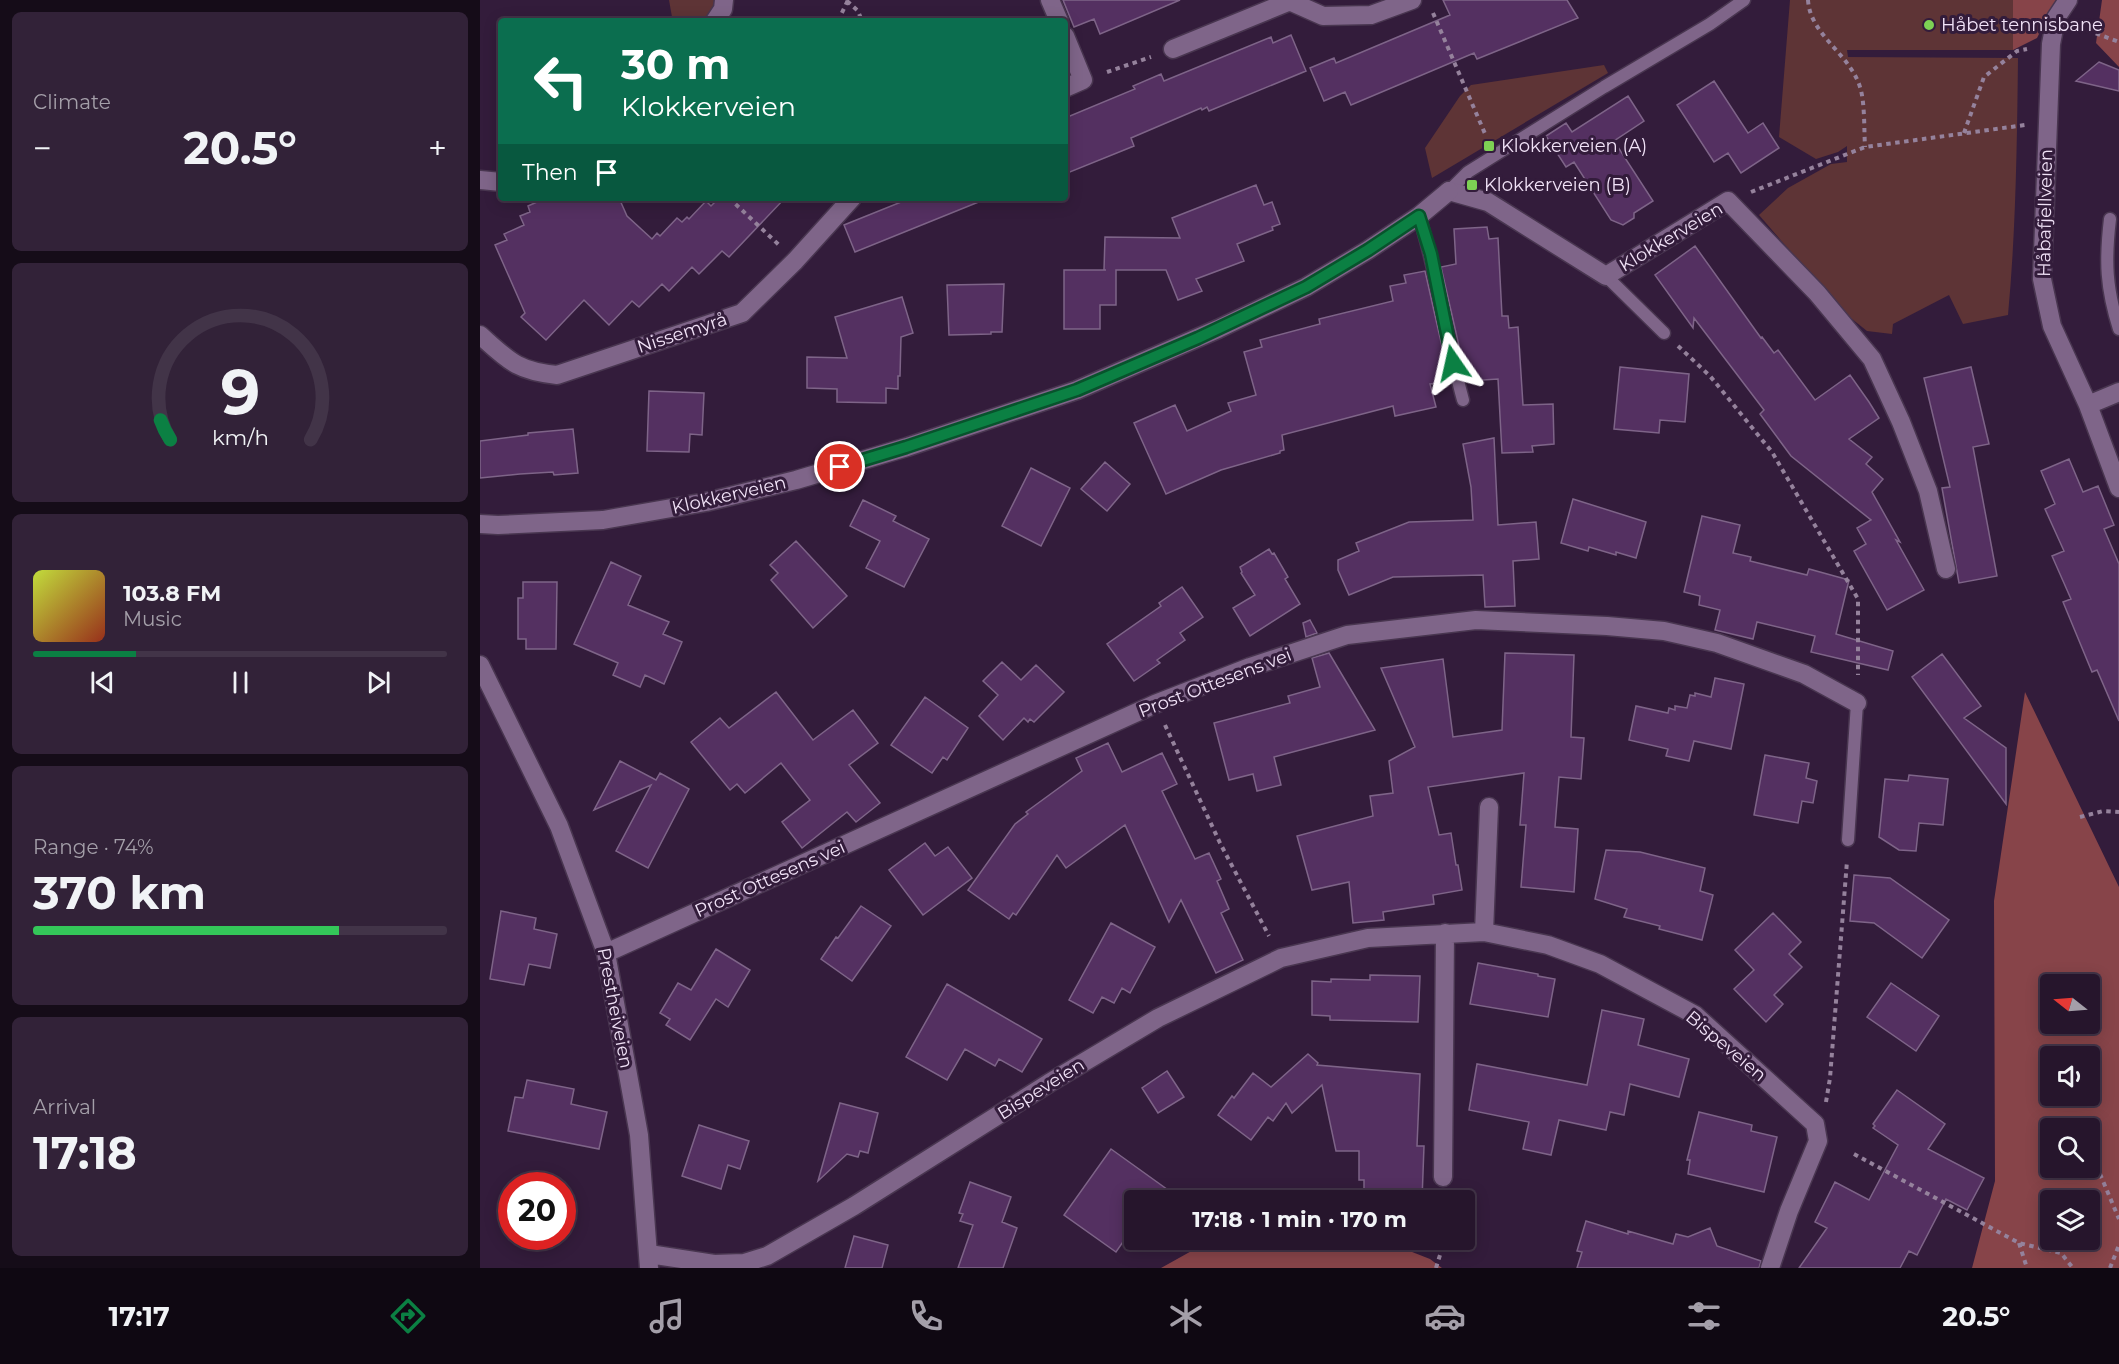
<!DOCTYPE html>
<meta charset="utf-8">
<style>
body{margin:0;font-family:Montserrat,sans-serif;background:#322238;color:#f1f3f6;height:100vh;display:flex;flex-direction:column;font-size:22px;white-space:nowrap}
*{box-sizing:border-box;margin:0}
p{font-size:20px;color:#a49fa9}
.icon{flex:none;width:33px;height:33px;fill:none;stroke:currentColor;stroke-width:2;stroke-linecap:round;stroke-linejoin:round}
.map{position:relative;flex:1;overflow:hidden}
.side{display:flex;flex-direction:column;gap:12px;padding:12px;background:#150c18;width:480px}
.side>*{flex:none}
.banner{position:absolute;left:18px;top:18px;width:570px;height:183px;border-radius:6px;box-shadow:0 3px 15px #0003,0 0 0 2px #423448;background:#0b6e4f;color:#fff;overflow:hidden}
.needle{width:39px;rotate:287deg}
.controls{position:absolute;left:1560px;top:974px;display:grid;gap:12px}
.controls a{display:grid;place-items:center;width:60px;height:60px;border-radius:6px;background:#26152c;box-shadow:0 3px 15px #0003,0 0 0 2px #423448;font-size:30px}
.speed{position:absolute;left:18px;top:1172px;display:flex;gap:12px;font-size:30px;font-weight:700;text-align:center}
.speed>*{display:grid;place-content:center;width:78px;height:78px;border-radius:50%;background:#26152c;box-shadow:0 3px 15px #0003,0 0 0 2px #423448;line-height:1}
.speed .limit{border:9px solid #d22;background:#fff;color:#111}
.pin{position:absolute;display:grid;place-items:center;width:51px;height:51px;color:#fff;margin:-26px;border:3px solid #fff;border-radius:50%;box-shadow:0 2px 6px #0007}
.me{position:absolute;width:66px;margin:-33px;rotate:349deg;stroke-linejoin:round;filter:drop-shadow(0 0 4px #0008)}
.turn{display:flex;align-items:center;gap:21px;height:126px;padding:0 24px;font-size:27px}
.turn .icon{width:78px;height:78px;stroke-width:2.5}
.turn b{display:block;font-size:42px;line-height:51px}
.then{display:flex;align-items:center;height:57px;padding:0 24px;background:#0003;gap:12px;font-size:22px}
.big{font-size:45px;font-weight:700;line-height:1.1}
.side .widget{flex:1;display:flex;flex-direction:column;justify-content:center;gap:9px;min-width:0;padding:0 21px;border-radius:9px;background:#322238}
.side .dial{align-items:center;gap:0}
.dial svg{height:156px;overflow:visible;fill:none;stroke:#423448;stroke-width:7;stroke-linecap:round;text-anchor:middle}
.dial text{fill:#f1f3f6;stroke:none}
.song{display:flex;align-items:center;gap:18px}
.cover{width:72px;height:72px;border-radius:9px;background:linear-gradient(135deg,hsl(70 70% 55%),hsl(10 70% 35%))}
.played{height:6px;border-radius:3px;background:linear-gradient(90deg,#0b8043 25%,#423448 25%)}
.keys{display:flex;justify-content:space-around;direction:ltr}
.heat{display:flex;justify-content:space-between;align-items:center;font-size:33px;direction:ltr}
.charge{height:9px;border-radius:4px;background:linear-gradient(90deg,#34c759 74%,#423448 0)}
.trip{position:absolute;left:644px;top:1190px;width:351px;height:60px;border-radius:6px;background:#26152c;box-shadow:0 3px 15px #0003,0 0 0 2px #423448;font-weight:700;line-height:60px;text-align:center}
.dock{display:flex;height:96px;justify-content:space-around;align-items:center;background:#0f0812;color:#a49fa9}
.dock .icon{width:42px;height:42px}
.dock .current{color:#0b8043}
.dock b{font-size:27px;color:#f1f3f6}
main{display:flex;flex:1;min-height:0}
.map>svg:first-child{display:block}
</style>
<main>
<section class="side">
<div class="widget"><p>Climate</p>
<div class="heat"><a>−</a><b class="big">20.5°</b><a>+</a></div>
</div>
<div class="widget dial"><svg viewBox="0 0 100 80">
<path d="M14 69A42 42 0 1 1 86 69"/>
<path d="M14 69A42 42 0 0 1 9 59" stroke="#0b8043"/>
<text x="50" y="56" font-size="32" font-weight="700">9</text>
<text x="50" y="72" font-size="11">km/h</text>
</svg></div>
<div class="widget">
<div class="song"><i class="cover"></i><div><b>103.8 FM</b><p>Music</p></div></div>
<div class="played"></div>
<div class="keys"><svg class="icon" aria-label="previous" viewBox="0 0 24 24"><path d="M18 5L8 12l10 7zM5 5v14"/></svg><svg class="icon" aria-label="pause" viewBox="0 0 24 24"><path d="M8 5v14M16 5v14"/></svg><svg class="icon" aria-label="next" viewBox="0 0 24 24"><path d="M6 5l10 7-10 7zM19 5v14"/></svg></div>
</div>
<div class="widget"><p>Range · 74%</p><b class="big">370 km</b><div class="charge"></div></div>
<div class="widget"><p>Arrival</p><b class="big">17:18</b></div>
</section>
<div class="map">
<svg width="1639" height="1268" viewBox="0 0 1639 1268">
<rect width="100%" height="100%" fill="#331c3b"/>
<!-- green -->
<path fill="#5e3436" d="M189,0H237L224,21H188L192,17Z
M1310,0H1533V50H1367L1368,57L1538,58C1537,144 1536,229 1528,315L1483,324L1469,295L1413,324L1412,334L1387,331L1362,311L1279,215L1308,188L1351,164L1367,162V146L1358,152L1336,159L1299,137Z
M1124,65L1128,73L952,178L945,148L980,96L991,85Z"/>
<!-- forest -->
<path fill="#874449" fill-rule="evenodd" d="M1533,0H1576L1557,38L1533,50Z
M1622,0H1639V67L1616,43Z
M1545,692L1639,887V1268H1492L1515,1181L1514,901ZM1570,984H1610V1023H1570ZM1570,1056H1610V1095H1570ZM1570,1128H1610V1167H1570ZM1570,1200H1610V1239H1570Z
M733,1239H899L950,1259L962,1268H681Z"/>
<!-- building -->
<path fill="#543061" stroke="#7e6488" stroke-width="1.5" d="M583,0H700L620,34L614,19L594,27Z
M963,0H1087L1098,18L997,59L994,53L871,105L865,92L844,101L830,68L854,58L856,63L970,15Z
M811,35L826,71L729,111L727,107L722,110L721,108L651,138L654,146L585,174V118L655,89L653,86L681,74L684,81L791,37L793,43Z
M1619,62L1639,70V91L1596,81Z
M1234,81L1268,133L1283,123L1299,148L1261,173L1248,153L1234,162L1197,105Z
M1148,96L1164,121L1134,141L1173,201L1154,213V218L1143,225L1131,220L1094,162L1086,167L1066,136L1086,123L1092,132Z
M776,185L784,205L792,202L800,224L792,227L793,230L757,244L764,261L716,279L722,291L698,300L686,270H636V305H620V329H584V270H626H624L625,237L700,238L692,218Z
M66,198H139L147,216L172,239L177,233L180,236L197,218L202,222L207,217L209,219L226,201L231,206L239,198H305L249,257L242,251L219,274L212,267L189,291L182,284L159,307L152,301L129,325L104,300L66,340L41,317L45,313L15,245L27,240L24,234L44,225L40,216L50,212L48,206Z
M431,198L506,199L375,252L364,225Z
M1007,227L1009,239L1018,238L1022,316H1028L1029,328L1038,327L1043,405L1073,404L1074,444L1052,446L1053,452L1022,453L1018,379L987,381L961,267L976,264L974,229Z
M1215,246L1281,338L1282,337L1294,353L1298,350L1335,400L1370,375L1389,402L1399,418L1369,439L1392,457L1386,464L1403,479L1392,492L1420,542L1416,540L1444,590L1407,610L1374,551L1386,544L1377,528L1391,520L1311,456L1280,414L1284,410L1214,318L1213,328L1175,275Z
M945,271L970,382L950,384L956,407L915,416L913,406L802,435L804,450L800,451V453L741,470L686,494L654,423L695,405L707,431L751,411L748,403L776,395L764,352L782,347L780,340L840,324L839,319L913,301L910,286L926,283L924,275Z
M524,284L522,332H511V334L469,335L467,285Z
M422,297L433,333L421,337L420,376H418V389L406,388V403L357,402V389L327,388V357L367,358L355,317Z
M1140,367L1209,374L1205,422L1180,420L1179,433L1134,429Z
M1491,367L1509,444L1493,447L1517,576L1479,583L1462,488L1470,487L1444,378Z
M169,391L224,393L222,435L210,434L209,452L167,451Z
M93,429L98,473L74,475L73,472L40,474L0,478V441L48,435V433Z
M1014,438L1018,525L1056,522L1059,559L1033,561L1035,606L1005,607L1003,575L913,577L869,595L858,570V560L879,551L876,543L929,522L993,520L991,487L983,444Z
M1589,459L1603,492L1618,486L1634,525L1624,529L1639,564V721L1617,670L1612,672L1583,602L1591,599L1572,556L1584,551L1565,509L1575,504L1561,471Z
M625,462L650,484L627,511L601,489Z
M551,468L590,488L561,546L522,526Z
M1093,499L1166,522L1156,558L1136,552V555L1109,547L1108,551L1081,543Z
M383,500L416,516L413,521L449,539L424,587L386,568L400,541L370,526Z
M1222,516L1260,525L1253,553L1271,557L1270,561L1327,575L1329,569L1369,580L1356,634L1413,651L1408,670L1331,652L1335,636L1277,622L1273,639L1235,630L1240,610L1219,605L1220,596L1204,592Z
M316,541L367,596L333,628L291,580L298,573L290,565Z
M789,549L792,554L794,553L808,577L805,579L820,604L770,636L753,608L775,595L761,573L762,572L760,567Z
M131,562L161,576L148,605L189,622L183,634L202,642L184,684L165,675L160,687L133,675L138,663L94,644Z
M43,582H77L76,649H46V639H38V598H43Z
M702,587L723,617L700,633L705,640L677,660L680,663L654,681L627,644L681,606L679,603Z
M830,620L837,633L826,637L823,623Z
M849,653L895,730L794,757L801,785L777,791L773,774L749,780L734,723L810,703L808,696L840,687L832,658Z
M1025,653L1094,655L1091,737L1104,738L1101,779L1079,777L1075,827L1098,829L1094,892L1041,887L1046,825H1040L1044,773L948,787L959,835L971,833L976,865H978L982,890L953,895L954,904L903,912L904,920L873,923L869,882L832,890L817,836L893,816L890,796L913,793L909,761L935,747L901,668L963,659L973,737L1022,730Z
M1462,654L1501,706L1484,718L1526,748V804L1432,677Z
M522,662L541,680L556,665L584,692L554,722L550,719L548,722L544,718L523,740L499,716L518,695L503,681Z
M1235,678L1264,684L1251,749L1214,741L1209,761L1186,756L1188,749L1149,740L1156,706L1188,713L1189,708L1195,710V706L1207,708L1210,695L1215,696V693L1231,697Z
M296,692L333,740L373,710L398,743L369,765L400,803L376,822L367,812L322,848L302,822L330,800L301,763L265,793L257,784L250,790L211,742L240,718L249,728Z
M445,697L488,728L467,760L463,757L452,773L411,745Z
M628,743L642,772L682,753L697,784L682,791L715,859L729,853L741,879L737,881L749,909L741,913L763,960L736,973L701,900L689,922L645,825L586,868L577,855L536,915L533,913L529,919L488,890L535,824L548,814L546,812L602,771L596,758Z
M1285,755L1329,763L1326,778L1337,781L1333,803L1322,801L1318,823L1274,815Z
M140,761L176,780L180,773L209,789L168,868L136,851L171,785L114,810Z
M1429,775L1468,779L1463,825L1439,823L1436,851L1419,850L1399,837L1405,779L1428,781Z
M445,843L455,856L468,847L492,878L443,915L409,870Z
M1126,850L1160,852L1225,868L1220,891L1233,895L1222,940L1179,929L1180,926L1144,917L1147,909L1115,899Z
M1374,875L1410,878L1469,920L1442,958L1394,923L1370,921Z
M381,906L411,926L372,981L341,959L356,937L358,938Z
M21,911L56,918L54,929L77,934L70,968L49,964L44,985L10,979Z
M1293,913L1321,942L1309,954L1322,967L1294,995L1303,1004L1286,1022L1254,989L1274,970L1255,950Z
M631,923L675,947L650,993L642,988L634,1003L622,997L613,1013L589,1000Z
M236,949L270,970L248,1007L236,999L210,1040L186,1025L190,1019L180,1013L198,983L211,990Z
M998,963L1058,974V976L1075,979L1068,1017L990,1004Z
M890,975L940,976L938,1022L850,1020V1016L832,1015V981L851,982V979L890,980Z
M1411,983L1459,1016L1436,1051L1387,1017Z
M467,984L562,1039L542,1072L519,1059L515,1066L485,1049L467,1080L426,1057Z
M1122,1010L1164,1019L1158,1045L1209,1059L1199,1097L1150,1084L1144,1115L1130,1112L1126,1130L1079,1120L1071,1155L1043,1149L1049,1122L989,1110L997,1064L1107,1085Z
M828,1054L838,1063L837,1065L940,1074L937,1146H944L942,1200H893L894,1194H884V1180H879V1151H856L842,1085L812,1113L806,1103L793,1121L788,1117L771,1140L738,1115L752,1096L754,1098L773,1073L791,1087Z
M687,1071L704,1097L678,1113L662,1088Z
M47,1080L94,1089L91,1104L127,1112L119,1149L28,1131L35,1097L43,1098Z
M1417,1090L1465,1124L1448,1149L1504,1178L1487,1210L1466,1199L1437,1255L1429,1251L1420,1268H1319L1347,1228L1335,1222L1355,1182L1389,1200L1418,1145L1393,1128L1395,1126L1393,1124Z
M360,1103L398,1113L388,1153L380,1151L378,1157L367,1154L338,1181Z
M1219,1112L1272,1125L1271,1131L1297,1137L1284,1192L1208,1174L1210,1160H1207Z
M219,1125L269,1141L260,1169L248,1165L241,1189L202,1176Z
M631,1149L702,1200H654V1226L636,1252L584,1215Z
M490,1182L531,1197L522,1222L537,1228L523,1268H478L493,1225L480,1221L483,1214L479,1213Z
M1106,1221L1148,1234V1231L1193,1244L1196,1234L1208,1237L1230,1228L1237,1246L1281,1261L1279,1268H1097L1102,1252L1097,1251Z
M374,1236L408,1245L402,1268H365Z"/>
<g fill="none" stroke-linecap="round" stroke-linejoin="round">
<!-- service casing -->
<g stroke="#493650" stroke-width="15">
<path id="service" d="M969,191L988,172L1124,87L1230,24L1264,0
M939,216C958,276 966,339 983,400
M1630,219C1625,261 1626,288 1639,329
M1126,276L1184,333
M1368,840L1377,703"/>
</g>
<!-- minor casing -->
<g stroke="#493650" stroke-width="21">
<path id="minor" d="M570,0L579,21
M807,0L843,16L891,15L932,0
M1588,0L1576,18L1571,44L1562,279L1572,326L1608,405L1639,488
M235,21L243,9L244,0
M585,36L603,80L585,88
M693,49L808,2
M0,180L21,182
M969,191L1008,202L1126,276L1248,201L1337,293L1392,359L1421,422L1448,491L1466,569
M0,335C29,361 37,371 77,375L262,313L315,261L372,198
M1608,405L1639,392
M0,665L79,826L126,953L159,1135L169,1268
M1004,932L1009,807
M126,953L675,704L770,667L867,635L996,620L1127,626L1184,631L1237,643L1324,674L1377,703
M963,1177L965,933
M169,1254L234,1264L264,1263L287,1256L374,1206L569,1083L678,1018L801,958L888,938L1004,932L1068,945L1120,964L1215,1015L1335,1124L1338,1141L1309,1211L1290,1268"/>
</g>
<!-- tertiary casing -->
<g stroke="#493650" stroke-width="21">
<path id="tertiary" d="M0,524L18,525L123,520L226,502L316,480L427,447L597,390L738,329L826,287L888,250L939,216L969,191"/>
</g>
<!-- path -->
<path stroke="#95829c" stroke-width="4" stroke-dasharray="4.5 4.5" stroke-linecap="butt" d="M1328,0C1330,35 1370,54 1380,87C1385,102 1384,131 1385,147
M367,1L378,11L382,21
M953,13L1006,136
M358,21L368,0
M1599,27L1639,42
M627,72L671,57
M1484,133L1504,77L1537,51L1547,49
M1271,192L1385,147L1545,125
M249,198L299,245
M1198,346L1230,376L1292,452L1378,599V675
M685,725L740,843L789,936
M1600,817L1623,811L1639,812
M1346,1102L1350,1078L1367,861
M1374,1154L1539,1243L1581,1253L1593,1268
M1620,1174L1639,1219
M1539,1243L1547,1268
M956,1268L960,1255L961,1239
M1630,1268L1639,1245"/>
<!-- service -->
<use href="#service" stroke="#7f6589" stroke-width="12"/>
<!-- minor -->
<use href="#minor" stroke="#7f6589" stroke-width="18"/>
<!-- tertiary -->
<use href="#tertiary" stroke="#7f6589" stroke-width="18"/>
</g>
<g fill="none" stroke-linecap="round" stroke-linejoin="round">
<!-- route casing -->
<g stroke="#07532c" stroke-width="15">
<path id="route" d="M360,467L426,447L597,390L718,338L826,287L888,250L939,216L951,254L973,363"/>
</g>
<!-- route -->
<use href="#route" stroke="#0b8043" stroke-width="10"/>
</g>
<!-- markers -->
<g fill="#7dd154" stroke="#331c3b" stroke-width="2">
<circle cx="1449" cy="25" r="6"/>
<rect x="1003" y="140" width="12" height="12" rx="3"/>
<rect x="986" y="179" width="12" height="12" rx="3"/>
</g>
<g text-anchor="middle" stroke-width="6" stroke-linejoin="round" paint-order="stroke">
<!-- poi labels -->
<g font-size="18" fill="#f1e2f7" stroke="#331c3b" text-anchor="start">
<text x="1461" y="31">Håbet tennisbane</text>
<text x="1021" y="152">Klokkerveien (A)</text>
<text x="1004" y="191">Klokkerveien (B)</text>
</g>
<!-- street labels -->
<g font-size="18" fill="#f1e2f7" stroke="#331c3b">
<text transform="translate(1565 213) rotate(-89)" y="6">Håbafjellveien</text>
<text transform="translate(1191 237) rotate(-31)" y="6">Klokkerveien</text>
<text transform="translate(202 333) rotate(-18)" y="6">Nissemyrå</text>
<text transform="translate(249 495) rotate(-13)" y="6">Klokkerveien</text>
<text transform="translate(735 683) rotate(-21)" y="6">Prost Ottesens vei</text>
<text transform="translate(290 879) rotate(-24)" y="6">Prost Ottesens vei</text>
<text transform="translate(135 1008) rotate(79)" y="6">Prestheiveien</text>
<text transform="translate(1246 1046) rotate(40)" y="6">Bispeveien</text>
<text transform="translate(561 1089) rotate(-32)" y="6">Bispeveien</text>
</g>
</g>
</svg>
<div class="controls">
<a><svg class="needle" viewBox="-14 -14 28 28"><path d="M0-13l5 13h-10z" fill="#e53935"/><path d="M0 13l5-13h-10z" fill="#a49fa9"/></svg></a>
<a><svg class="icon" aria-label="sound" viewBox="0 0 24 24"><path d="M4 9h4l5-4v14l-5-4H4zM17 9q2 3 0 6"/></svg></a>
<a><svg class="icon" aria-label="search" viewBox="0 0 24 24"><circle cx="10" cy="10" r="6"/><path d="M15 15l6 6"/></svg></a>
<a><svg class="icon" aria-label="layers" viewBox="0 0 24 24"><path d="M12 4l9 5-9 5-9-5zM3 14l9 5 9-5"/></svg></a>
</div>
<div class="speed"><div class="limit">20</div></div>
<div class="pin" style="left:360px;top:467px;background:#d93025"><svg class="icon" aria-label="arrive" viewBox="0 0 24 24"><path d="M6 21V4h12l-3 4 3 4H6"/></svg></div>
<svg class="me" style="left:973px;top:363px" viewBox="-20 -20 40 40"><path d="M0-17L14 15 0 8-14 15z" fill="#0b8043" stroke="#fff" stroke-width="4"/></svg>
<div class="trip">17:18 · 1 min · 170 m</div>
<div class="banner">
<div class="turn"><svg class="icon" aria-label="left" viewBox="0 0 24 24"><path d="M17 20v-9H6M10 6l-5 5 5 5"/></svg><div><b>30 m</b>Klokkerveien</div></div>
<div class="then">Then<svg class="icon" aria-label="arrive" viewBox="0 0 24 24"><path d="M6 21V4h12l-3 4 3 4H6"/></svg></div>
</div>
</div>
</main>
<nav class="dock">
<b>17:17</b>
<svg class="icon current" aria-label="directions" viewBox="0 0 24 24"><path d="M12 3l9 9-9 9-9-9zM9 14v-3h6M13 9l2 2-2 2"/></svg>
<svg class="icon" aria-label="music" viewBox="0 0 24 24"><path d="M9 18V5l10-2v13"/><circle cx="6" cy="18" r="3"/><circle cx="16" cy="16" r="3"/></svg>
<svg class="icon" aria-label="phone" viewBox="0 0 24 24"><path d="M5 4h4l2 5-3 2q2 4 5 5l2-3 5 2v4C11 20 4 13 5 4z"/></svg>
<svg class="icon" aria-label="climate" viewBox="0 0 24 24"><path d="M12 3v18M4 7l16 10M4 17L20 7"/></svg>
<svg class="icon" aria-label="car" viewBox="0 0 24 24"><path d="M5 17H2v-5l4-1 3-4h7l3 4 3 1v5h-3M9 17h6M6 11h13"/><circle cx="7" cy="17" r="2"/><circle cx="17" cy="17" r="2"/></svg>
<svg class="icon" aria-label="filters" viewBox="0 0 24 24"><path d="M4 7h16M4 17h16"/><circle cx="9" cy="7" r="2"/><circle cx="15" cy="17" r="2"/></svg>
<b>20.5°</b>
</nav>
